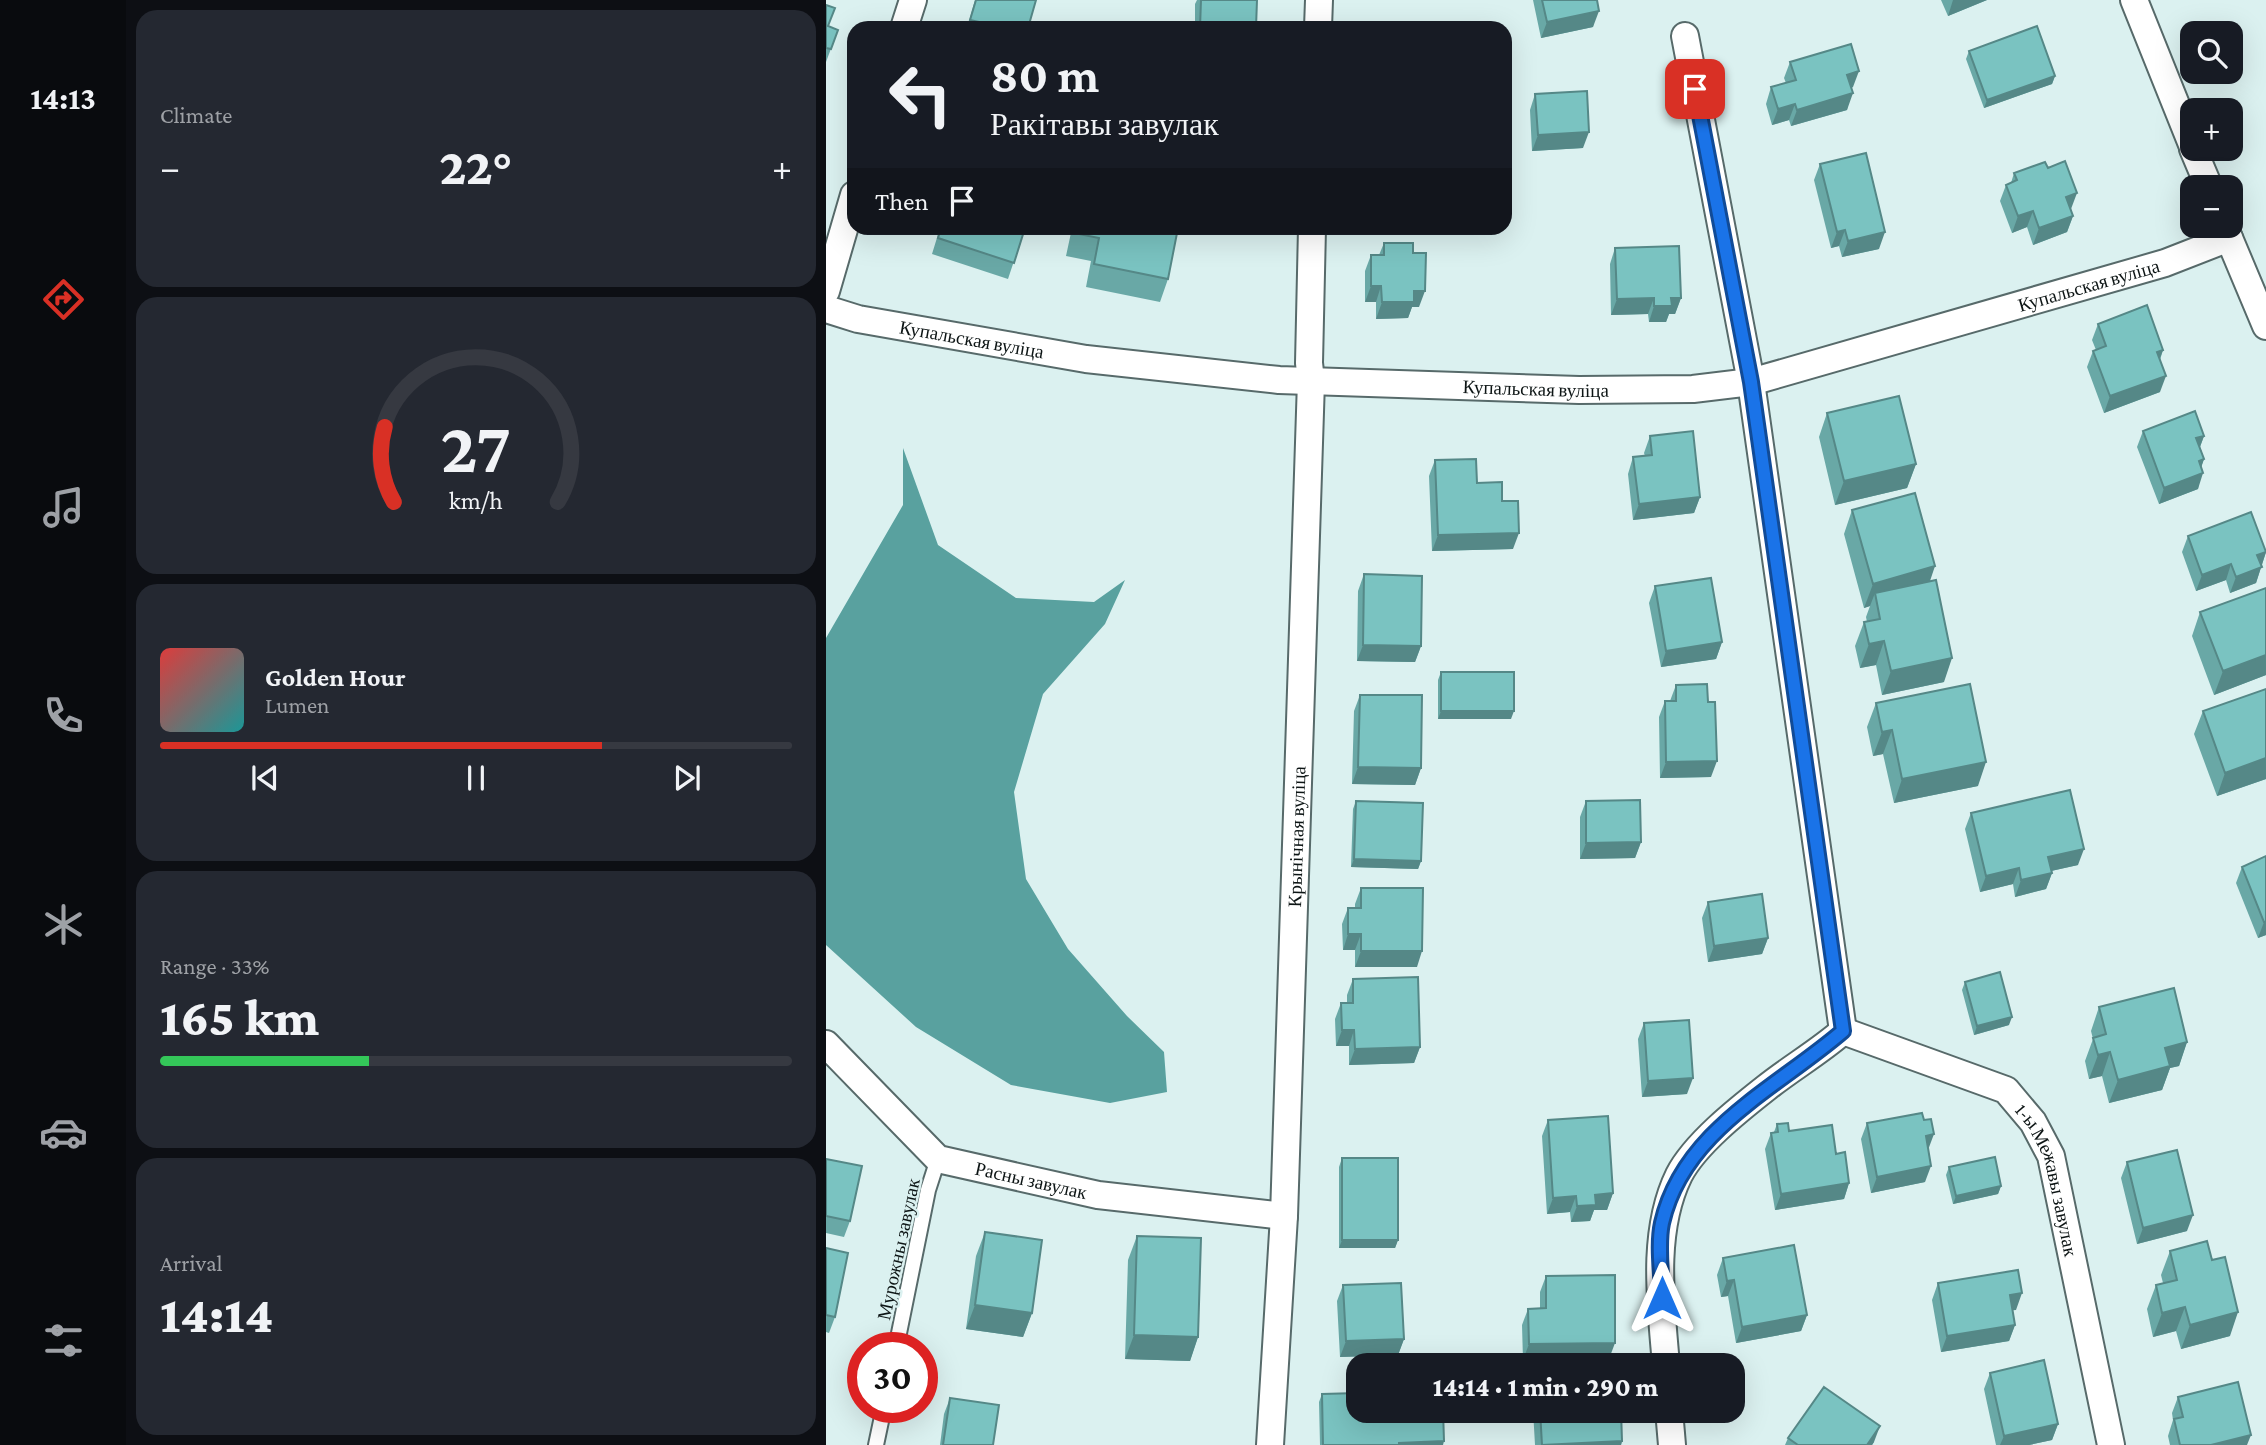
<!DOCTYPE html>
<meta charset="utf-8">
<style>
body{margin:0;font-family:"Crimson Pro",serif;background:#242831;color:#f1f3f6;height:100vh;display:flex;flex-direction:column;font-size:26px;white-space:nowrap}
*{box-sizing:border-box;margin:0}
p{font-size:23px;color:#9ea1a6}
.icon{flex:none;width:38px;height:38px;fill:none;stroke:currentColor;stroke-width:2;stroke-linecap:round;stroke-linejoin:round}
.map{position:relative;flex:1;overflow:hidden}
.sheet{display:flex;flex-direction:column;gap:10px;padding:10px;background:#0d0f14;width:700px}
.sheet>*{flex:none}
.guide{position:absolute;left:21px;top:21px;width:665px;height:214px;border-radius:21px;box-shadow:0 7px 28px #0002;background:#171b24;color:#f1f3f6;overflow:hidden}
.buttons{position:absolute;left:1354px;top:21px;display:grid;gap:14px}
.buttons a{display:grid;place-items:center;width:63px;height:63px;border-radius:14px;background:#171b24;box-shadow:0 7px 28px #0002;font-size:35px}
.speed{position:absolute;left:21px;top:1332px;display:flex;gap:14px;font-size:35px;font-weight:700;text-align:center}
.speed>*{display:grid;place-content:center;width:91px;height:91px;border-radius:50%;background:#171b24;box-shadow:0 7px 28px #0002;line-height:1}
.speed .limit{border:10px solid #d22;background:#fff;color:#111}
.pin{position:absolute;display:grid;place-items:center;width:60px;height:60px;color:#fff;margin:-30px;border-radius:14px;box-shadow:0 4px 10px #0006}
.me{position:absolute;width:77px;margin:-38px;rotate:0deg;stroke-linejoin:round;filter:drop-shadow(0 0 5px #0008)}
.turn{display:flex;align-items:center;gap:24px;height:147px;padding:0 28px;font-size:32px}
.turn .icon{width:91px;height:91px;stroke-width:2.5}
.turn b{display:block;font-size:49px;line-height:60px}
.then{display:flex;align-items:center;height:66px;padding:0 28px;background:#0003;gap:14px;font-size:26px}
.big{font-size:52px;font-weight:800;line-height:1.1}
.sheet .widget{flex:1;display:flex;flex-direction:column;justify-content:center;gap:10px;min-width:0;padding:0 24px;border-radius:21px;background:#242831}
.sheet .dial{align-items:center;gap:0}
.dial svg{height:182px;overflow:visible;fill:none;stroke:#363941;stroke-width:7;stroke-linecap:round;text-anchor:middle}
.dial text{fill:#f1f3f6;stroke:none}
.song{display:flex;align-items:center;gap:21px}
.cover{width:84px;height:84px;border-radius:10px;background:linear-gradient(135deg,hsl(0 70% 55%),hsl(180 70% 35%))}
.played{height:7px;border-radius:4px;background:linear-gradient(90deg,#d93025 70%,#363941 70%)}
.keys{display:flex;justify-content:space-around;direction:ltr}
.heat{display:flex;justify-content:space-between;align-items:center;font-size:38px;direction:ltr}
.charge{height:10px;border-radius:5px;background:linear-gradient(90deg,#34c759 33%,#363941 0)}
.trip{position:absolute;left:520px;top:1353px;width:399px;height:70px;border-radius:21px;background:#171b24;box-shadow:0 7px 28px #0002;font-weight:800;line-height:70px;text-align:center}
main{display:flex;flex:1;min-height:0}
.tab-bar{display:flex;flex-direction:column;width:126px;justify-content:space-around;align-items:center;background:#090b0e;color:#9ea1a6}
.tab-bar .icon{width:49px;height:49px}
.tab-bar .current{color:#d93025}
.tab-bar b{font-size:32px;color:#f1f3f6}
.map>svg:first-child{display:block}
</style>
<main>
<nav class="tab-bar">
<b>14:13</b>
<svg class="icon current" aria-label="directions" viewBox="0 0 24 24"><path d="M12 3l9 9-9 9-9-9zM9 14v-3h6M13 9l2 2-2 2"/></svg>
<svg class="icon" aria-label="music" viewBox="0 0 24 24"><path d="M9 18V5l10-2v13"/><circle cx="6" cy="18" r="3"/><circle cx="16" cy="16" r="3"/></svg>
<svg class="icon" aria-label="phone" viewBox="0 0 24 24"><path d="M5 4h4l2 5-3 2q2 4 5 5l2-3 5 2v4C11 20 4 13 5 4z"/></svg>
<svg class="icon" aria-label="climate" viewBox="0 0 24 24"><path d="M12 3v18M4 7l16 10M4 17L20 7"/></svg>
<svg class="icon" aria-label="car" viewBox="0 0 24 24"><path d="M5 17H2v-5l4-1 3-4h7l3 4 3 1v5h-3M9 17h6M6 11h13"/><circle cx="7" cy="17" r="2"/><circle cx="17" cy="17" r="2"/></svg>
<svg class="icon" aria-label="filters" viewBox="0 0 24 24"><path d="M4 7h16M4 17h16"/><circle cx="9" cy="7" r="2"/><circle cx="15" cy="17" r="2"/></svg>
</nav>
<section class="sheet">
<div class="widget"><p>Climate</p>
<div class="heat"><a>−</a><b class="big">22°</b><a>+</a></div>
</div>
<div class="widget dial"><svg viewBox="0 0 100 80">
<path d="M14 69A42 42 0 1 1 86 69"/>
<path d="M14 69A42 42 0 0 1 10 36" stroke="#d93025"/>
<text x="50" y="56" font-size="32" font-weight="700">27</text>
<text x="50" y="72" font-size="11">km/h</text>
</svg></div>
<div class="widget">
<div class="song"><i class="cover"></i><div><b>Golden Hour</b><p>Lumen</p></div></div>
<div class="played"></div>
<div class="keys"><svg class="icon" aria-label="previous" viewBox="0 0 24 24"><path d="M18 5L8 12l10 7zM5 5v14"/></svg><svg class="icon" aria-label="pause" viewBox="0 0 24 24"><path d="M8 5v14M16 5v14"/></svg><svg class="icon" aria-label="next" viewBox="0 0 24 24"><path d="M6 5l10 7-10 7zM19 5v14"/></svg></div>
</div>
<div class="widget"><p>Range · 33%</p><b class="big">165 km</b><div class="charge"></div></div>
<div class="widget"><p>Arrival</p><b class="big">14:14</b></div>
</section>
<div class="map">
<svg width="1440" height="1445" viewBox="0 0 1440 1445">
<rect width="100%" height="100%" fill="#dbf1f0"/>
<!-- water -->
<path fill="#59a19f" d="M77,448L112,545L190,598L268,602L299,580L279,624L217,694L188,792L200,879L242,949L301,1016L338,1052L341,1092L284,1103L185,1085L90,1027L0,945V638L77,505Z"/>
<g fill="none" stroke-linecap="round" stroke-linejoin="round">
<!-- service casing -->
<g stroke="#576a6a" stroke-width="18">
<path id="service" d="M70,1348L102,1190L112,1159
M50,1445L58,1407"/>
</g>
<!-- minor casing -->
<g stroke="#576a6a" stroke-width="30">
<g id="minor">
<path d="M1308,0L1367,147"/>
<path d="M78,28L87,0"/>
<path d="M492,28L493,0"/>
<path d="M859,36L925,382L1017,1031"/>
<path d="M1367,149L1383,187"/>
<path d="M1398,226L1440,326"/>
<path d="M0,291L28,195"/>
<path id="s1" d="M0,309L32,319L260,359L453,380L753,390L867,389L925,382L1339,263L1403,238"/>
<path id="s2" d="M1017,1031L1180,1090L1207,1122L1225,1156L1285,1445"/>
<path id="s3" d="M0,1044L112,1159L272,1195L458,1216"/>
<path d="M840,1365C835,1304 825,1232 853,1175C869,1144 912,1110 940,1088C965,1068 993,1052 1017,1031"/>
<path d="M843,1410L846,1445"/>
<path id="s4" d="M444,1445L458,1216L485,381L483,363L486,228"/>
</g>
</g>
<!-- service -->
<use href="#service" stroke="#fff" stroke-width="14"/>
<!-- minor -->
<use href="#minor" stroke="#fff" stroke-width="26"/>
</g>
<!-- wall -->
<path fill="#69a8a6" d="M149,0H210L202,28H141Z
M371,0H431L430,28H369V4Z
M707,0H771L767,27L715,38Z
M1115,0H1161L1122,16Z
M0,5L2,26L12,30L0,62Z
M1143,51L1229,76L1226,84L1158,108L1140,59Z
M964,62L1027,87L1025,88L1021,110L965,126L963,120L946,125L940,104L945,87L960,83L958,78Z
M709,94L757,148L706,151L704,110Z
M994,164L1053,249L1016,257L1013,246L1005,248L988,180Z
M1222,168L1245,209L1247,216L1241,232L1207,245L1201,227L1186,233L1174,201L1180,185L1185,183L1188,173Z
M114,228H199L182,279L106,254Z
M246,228H352L342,279L334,302L260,287L265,261L240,256Z
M558,243L587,253L593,307H586L582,318L550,319V302H539V271L545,255H553Z
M789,248L855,298L849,314H843L840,322H823L822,314L785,315L784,264Z
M1272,324L1337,350L1334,360V392L1278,413L1261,367L1267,351L1270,350L1266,340Z
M1001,413L1090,464L1081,488L1009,505L993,437Z
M1317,431L1378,436L1374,447L1378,459L1375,467L1372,489L1333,504L1311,447Z
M824,436L874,497L868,513L807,520L802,474L807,457L819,456L818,453Z
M609,460L651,483L676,501L687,549L606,551L603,476Z
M1026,510L1104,581L1118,682L1056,695L1050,665L1034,668L1029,646L1038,622H1041L1040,617L1044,606L1038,608L1018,534Z
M1362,536L1440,552L1430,583L1404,593L1400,580L1370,591L1356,552Z
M538,574L595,646L589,662L531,661L532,591Z
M829,586L896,642L890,659L835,667L823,603Z
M1440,588V675L1388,695L1366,636L1374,612Z
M615,672L685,719H612V680Z
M850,685L882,702L885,777L834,778L833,717L839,701H844Z
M1440,689V779L1391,796L1368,734L1377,711Z
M534,695L595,768L589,785L526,784L528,711Z
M1050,703L1152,786L1068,803L1057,754L1047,756L1041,727Z
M530,801L595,861L592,869L525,867L527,809Z
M760,801L815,842L809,858L754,859V817Z
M1145,813L1252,865L1225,871L1226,873L1220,889L1189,897L1187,884L1154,892L1139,829Z
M1440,856V935L1432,938L1410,883L1416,867Z
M535,888L591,967H529V950H517L516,924L522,908H529V904Z
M882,902L942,938L936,954L882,962L876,918Z
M527,979L594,1047L588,1063L523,1065V1046H510L509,1019L515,1003H521V995Z
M1139,982L1183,1025L1148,1035L1136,990Z
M1273,1007L1361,1042L1353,1066L1344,1068L1336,1090L1283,1103L1276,1076L1263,1079L1259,1061L1267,1039L1265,1031Z
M818,1023L861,1094L816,1097L812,1039Z
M722,1120L787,1193L781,1210H768L764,1221L745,1222L744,1212L721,1214L716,1136Z
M1041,1123L1102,1150L1099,1182L1045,1193L1035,1139Z
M951,1124L1010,1154L1023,1183L1018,1199L949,1210L939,1149L945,1133L948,1132Z
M516,1158L572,1240L569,1248H513V1167Z
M0,1159L24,1221L18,1237L0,1233Z
M1301,1162L1361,1231L1311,1244L1295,1178Z
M1123,1167L1175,1186L1172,1194L1127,1204L1120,1175Z
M159,1232L206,1313L197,1337L140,1329L150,1256Z
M311,1236L372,1337L364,1361L299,1359L302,1260Z
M0,1248L9,1317L3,1333L0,1332Z
M1344,1251L1404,1336L1355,1349L1350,1331L1327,1337L1321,1309L1330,1285L1337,1283L1335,1275Z
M897,1258L981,1315L975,1331L910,1343L902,1296L895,1297L891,1275Z
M720,1276L783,1359L697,1360L696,1325L702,1309L714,1308V1292Z
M1112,1283L1190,1310H1186L1189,1325L1183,1341L1115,1352L1106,1300Z
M517,1285L578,1339L572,1355L514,1357L511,1301Z
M1164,1373L1232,1424L1226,1440L1203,1445H1170L1158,1389Z
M496,1394L617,1445H494L493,1402Z
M1352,1397L1421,1445H1344L1342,1436L1347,1420L1346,1413Z
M124,1398L167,1445H114L118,1414Z
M707,1410H795L796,1441L795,1445H709Z
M962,1438L1048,1442L1046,1445H959Z"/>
<!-- shaded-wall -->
<path fill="#558887" d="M1127,0H1161L1122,16Z
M773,11L767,27L715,38L721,22Z
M1033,71L1027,87L1015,91L1021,75Z
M1229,76L1226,84L1158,108L1161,100Z
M1027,93L1021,110L965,126L971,110Z
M969,104L963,120L946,125L952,109Z
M763,132L757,148L706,151L712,135Z
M1251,193L1245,209L1234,213L1240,197Z
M1207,211L1201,227L1186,233L1192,216Z
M1247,216L1241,232L1207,245L1213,228Z
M1019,230L1013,246L1005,248L1011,232Z
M1059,232L1053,249L1016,257L1022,241Z
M545,286H555L550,302H539Z
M588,291H599L593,307H586L582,318L550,319L556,302Z
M828,298L822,314L785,315L791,299Z
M845,298H855L849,314H843L840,322H823L828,306Z
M1337,350L1331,366V352Z
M1340,376L1334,392L1278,413L1284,396Z
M1378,436L1372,452L1370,438Z
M1378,459L1373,474L1377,473L1372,489L1333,504L1338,488L1373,461Z
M1090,464L1081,488L1009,505L1018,481Z
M874,497L868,513L807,520L813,504Z
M693,533L687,549L606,551L612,535Z
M1440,552L1430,583L1404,593L1410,577L1431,555Z
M1405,564L1400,580L1370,591L1376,575Z
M1109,566L1101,590L1049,593L1044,606L1038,608L1047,584Z
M1058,641L1050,665L1034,668L1043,644Z
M896,642L890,659L835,667L840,651Z
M537,645L595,646L589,662L531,661Z
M1440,655V675L1388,695L1397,671Z
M1126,658L1118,682L1056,695L1065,671Z
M615,711H688L685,719H612Z
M1066,730L1057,754L1047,756L1056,732Z
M1440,758V779L1391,796L1399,773Z
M891,761L885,777L834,778L840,762Z
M1160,762L1152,786L1068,803L1076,779Z
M532,767L595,768L589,785L526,784Z
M815,842L809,858L754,859L760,843Z
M1258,849L1252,865L1216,873L1222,857Z
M528,859L595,861L592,869L525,867Z
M1193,868L1187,884L1154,892L1160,876Z
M1226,873L1220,889L1189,897L1195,880Z
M1438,922H1440V935L1432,938Z
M522,934H535L529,950H517Z
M942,938L936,954L882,962L888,946Z
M535,951H596L591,967H529Z
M1186,1017L1183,1025L1148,1035L1151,1026Z
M516,1030H528L523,1046H510Z
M1361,1042L1353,1066L1344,1068L1336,1090L1283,1103L1292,1080L1339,1048Z
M594,1047L588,1063L523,1065L529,1049Z
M1284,1052L1276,1076L1263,1079L1272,1055Z
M867,1078L861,1094L816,1097L822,1081Z
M1108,1134L1102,1150L1100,1136Z
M1105,1166L1099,1182L1045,1193L1051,1177Z
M1023,1183L1018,1199L949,1210L955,1194Z
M1175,1186L1172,1194L1127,1204L1130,1196Z
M787,1193L781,1210H768L764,1221L745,1222L751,1206L769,1195Z
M750,1196L744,1212L721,1214L727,1198Z
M1367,1215L1361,1231L1311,1244L1317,1228Z
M516,1240H572L569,1248H513Z
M908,1280L902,1296L895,1297L901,1281Z
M1196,1293L1190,1310L1178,1311L1184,1295Z
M149,1305L206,1313L197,1337L140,1329Z
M1359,1307L1350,1331L1327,1337L1336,1313Z
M1412,1312L1404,1336L1355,1349L1364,1325Z
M981,1315L975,1331L910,1343L916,1327Z
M1189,1325L1183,1341L1115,1352L1121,1336Z
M308,1335L372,1337L364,1361L299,1359Z
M578,1339L572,1355L514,1357L520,1341Z
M789,1343L783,1359L697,1360L703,1344Z
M1232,1424L1226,1440L1203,1445H1174L1178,1436Z
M1054,1426L1048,1442L1046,1445H1041Z
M1425,1435L1421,1445H1385Z
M618,1441L617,1445H573V1443Z
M796,1441L795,1445H716Z"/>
<!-- building -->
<path fill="#7ac3c1" stroke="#558887" stroke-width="2" d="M150,0H210L202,28H151L153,22L144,20Z
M375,0H431L430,28H374Z
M716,0H771L773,11L721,22Z
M0,5L9,8L2,26L12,30L5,49L0,48Z
M1211,26L1229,76L1161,100L1143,51Z
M1025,44L1033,71L1021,75L1027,93L971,110L969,104L952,109L945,87L970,80L964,62Z
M761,91L763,132L712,135L709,94Z
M1040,153L1059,232L1022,241L1019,230L1011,232L994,164Z
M1239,161L1251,193L1240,197L1247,216L1213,228L1207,211L1192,216L1180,185L1191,180L1188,173L1219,162L1222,168Z
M115,228H199L188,263L112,238Z
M249,228H352L342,279L268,264L273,238L248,233Z
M558,243H587V253H600L599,291H588V302H556L555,286H545V255H558Z
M853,246L855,298H845L846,306H828V298L791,299L789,248Z
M1321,305L1337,350L1331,352L1340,376L1284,396L1267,351L1280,346L1272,324Z
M1073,396L1090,464L1018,481L1001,413Z
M1369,411L1378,436L1370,438L1378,459L1373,461L1377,473L1338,488L1317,431Z
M867,431L874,497L813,504L807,457L826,455L824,436Z
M650,459L651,483L676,482V501H692L693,533L612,535L609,460Z
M1089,493L1109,566L1047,584L1026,510Z
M1425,512L1440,552L1431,555L1436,567L1410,577L1405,564L1376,575L1362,536Z
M538,574L596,576L595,646L537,645Z
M885,578L896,642L840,651L829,586Z
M1110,580L1126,658L1065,671L1058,641L1043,644L1038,622L1054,619L1049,593Z
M1440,588V655L1397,671L1374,612Z
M615,672H688V711H615Z
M881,684L882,702H889L891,761L840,762L839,701H850V685Z
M1144,684L1160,762L1076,779L1066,730L1056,732L1050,703Z
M1440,689V758L1399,773L1377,711Z
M534,695H596L595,768L532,767Z
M1244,790L1258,849L1222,857L1226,873L1195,880L1193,868L1160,876L1145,813Z
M814,800L815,842L760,843V801Z
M530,801L597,803L595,861L528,859Z
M1440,856V922H1438L1416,867Z
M535,888H597L596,951H535V934H522V908H535Z
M936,894L942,938L888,946L882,902Z
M1174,972L1186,1017L1151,1026L1139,982Z
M592,977L594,1047L529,1049L528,1030H516L515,1003H527V979Z
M1348,988L1361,1042L1339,1048L1344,1066L1292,1080L1284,1052L1272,1055L1267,1038L1280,1034L1273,1007Z
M863,1020L867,1078L822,1081L818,1023Z
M1096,1113L1098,1120L1105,1119L1108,1134L1100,1136L1105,1166L1051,1177L1041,1123Z
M782,1116L787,1193L769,1195L770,1205L751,1206L750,1196L727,1198L722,1120Z
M962,1123L963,1131L1006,1125L1010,1154L1019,1152L1023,1183L955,1194L945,1133L952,1132L951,1124Z
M1351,1150L1367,1215L1317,1228L1301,1162Z
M1169,1157L1175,1186L1130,1196L1123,1167Z
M516,1158H572V1240H516Z
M0,1159L36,1166L24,1221L0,1216Z
M159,1232L216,1240L206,1313L149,1305Z
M311,1236L375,1238L372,1337L308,1335Z
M1381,1241L1386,1260L1399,1257L1412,1312L1364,1325L1359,1307L1336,1313L1330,1285L1351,1280L1344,1251Z
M968,1245L981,1315L916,1327L908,1280L901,1281L897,1258Z
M0,1248L22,1253L9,1317L0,1315Z
M1192,1270L1196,1293L1184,1295L1189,1325L1121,1336L1112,1283Z
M789,1275V1343L703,1344L702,1309L720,1308V1276Z
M575,1283L578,1339L520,1341L517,1285Z
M1218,1360L1232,1424L1178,1436L1164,1373Z
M1412,1382L1425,1435L1385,1445H1354L1348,1419L1357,1417L1352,1397Z
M998,1387L1054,1426L1041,1445H972L962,1438Z
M532,1393V1410H617L618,1441L573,1443V1445H497L496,1394Z
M124,1398L173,1405L167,1445H117Z
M714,1410H795L796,1441L716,1445Z"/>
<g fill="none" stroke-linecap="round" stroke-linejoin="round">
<!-- route casing -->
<g stroke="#114b97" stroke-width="18">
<path id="route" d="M836,1298C836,1275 831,1246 836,1223C857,1130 951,1088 1017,1031L925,382L869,89"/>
</g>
<!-- route -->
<use href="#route" stroke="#1a73e8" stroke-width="12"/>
</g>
<g text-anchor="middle" stroke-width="5" stroke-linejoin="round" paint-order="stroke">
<!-- street labels -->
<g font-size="19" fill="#0d1515" stroke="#dbf1f0">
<text dy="7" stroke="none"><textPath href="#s1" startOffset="1283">Купальская вуліца</textPath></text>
<text dy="7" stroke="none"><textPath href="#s1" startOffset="149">Купальская вуліца</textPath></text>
<text dy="7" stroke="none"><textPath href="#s1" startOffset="716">Купальская вуліца</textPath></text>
<text dy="7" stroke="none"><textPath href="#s4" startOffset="609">Крынічная вуліца</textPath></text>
<text dy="7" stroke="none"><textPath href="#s3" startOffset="256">Расны завулак</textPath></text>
<text dy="7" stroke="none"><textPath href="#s2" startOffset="275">1-ы Межавы завулак</textPath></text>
<text transform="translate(72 1249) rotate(-78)" y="7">Мурожны завулак</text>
</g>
</g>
</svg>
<div class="buttons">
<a><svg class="icon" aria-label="search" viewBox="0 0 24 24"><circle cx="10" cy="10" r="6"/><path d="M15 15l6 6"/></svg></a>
<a>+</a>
<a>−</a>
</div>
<div class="speed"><div class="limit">30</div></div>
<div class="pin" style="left:869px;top:89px;background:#d93025"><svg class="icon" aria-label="arrive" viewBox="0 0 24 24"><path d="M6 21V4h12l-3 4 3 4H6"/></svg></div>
<svg class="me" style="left:836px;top:1298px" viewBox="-20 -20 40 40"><path d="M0-17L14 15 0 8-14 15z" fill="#1a73e8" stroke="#fff" stroke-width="4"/></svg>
<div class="trip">14:14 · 1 min · 290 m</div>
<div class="guide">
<div class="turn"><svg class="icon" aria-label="left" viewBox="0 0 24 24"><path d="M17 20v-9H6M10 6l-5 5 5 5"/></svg><div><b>80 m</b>Ракітавы завулак</div></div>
<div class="then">Then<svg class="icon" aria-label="arrive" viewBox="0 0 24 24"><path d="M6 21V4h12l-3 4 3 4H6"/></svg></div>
</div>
</div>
</main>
